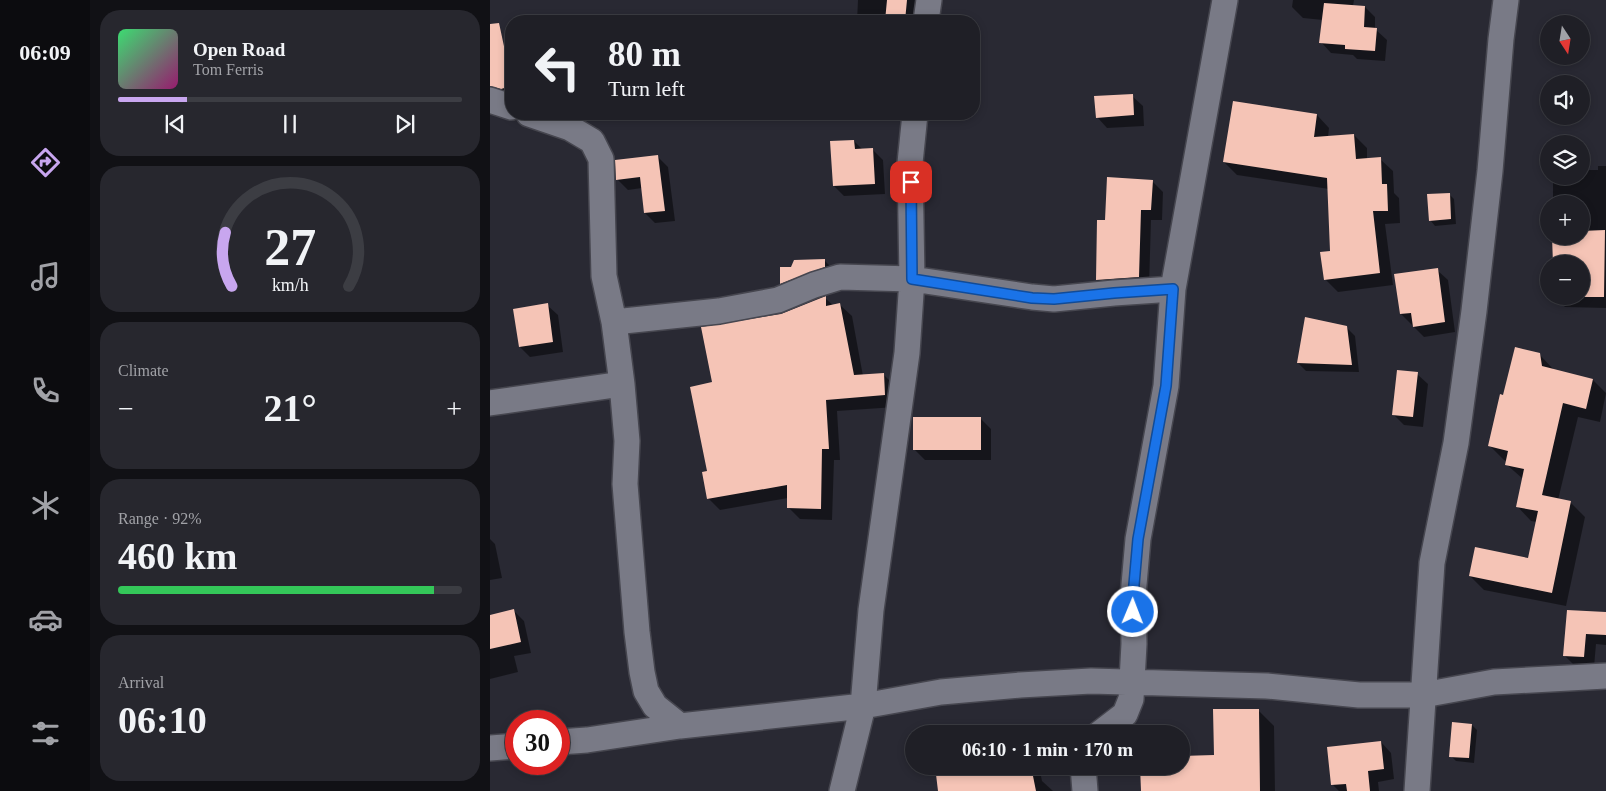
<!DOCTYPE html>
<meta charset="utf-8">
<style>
body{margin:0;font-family:Georgia,serif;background:#27272e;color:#f1f3f6;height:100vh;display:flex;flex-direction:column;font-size:19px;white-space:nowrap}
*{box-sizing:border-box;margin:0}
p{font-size:16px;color:#a1a2a7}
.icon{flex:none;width:28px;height:28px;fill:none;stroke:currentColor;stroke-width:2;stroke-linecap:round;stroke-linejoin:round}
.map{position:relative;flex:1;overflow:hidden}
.details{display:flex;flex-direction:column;gap:10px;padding:10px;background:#111115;width:400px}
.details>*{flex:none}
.guide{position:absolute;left:15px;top:15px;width:475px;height:105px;border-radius:20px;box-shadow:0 2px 8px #0003,0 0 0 1px #3c3d43;background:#1f1f26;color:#f1f3f6;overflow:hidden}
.needle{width:32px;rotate:168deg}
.controls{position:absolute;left:1050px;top:15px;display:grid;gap:10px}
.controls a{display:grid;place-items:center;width:50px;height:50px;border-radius:50%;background:#1f1f26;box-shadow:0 2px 8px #0003,0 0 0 1px #3c3d43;font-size:25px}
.speed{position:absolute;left:15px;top:710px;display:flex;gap:10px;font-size:25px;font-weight:700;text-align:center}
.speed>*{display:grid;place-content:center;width:65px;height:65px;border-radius:50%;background:#1f1f26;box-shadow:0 2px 8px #0003,0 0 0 1px #3c3d43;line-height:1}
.speed .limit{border:8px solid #d22;background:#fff;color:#111}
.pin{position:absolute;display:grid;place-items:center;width:42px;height:42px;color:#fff;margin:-21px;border-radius:10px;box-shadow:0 2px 8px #0006}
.me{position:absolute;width:55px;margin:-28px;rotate:1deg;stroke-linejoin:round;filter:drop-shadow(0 0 4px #0008)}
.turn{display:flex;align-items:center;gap:18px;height:105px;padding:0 20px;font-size:22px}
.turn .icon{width:65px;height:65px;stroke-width:2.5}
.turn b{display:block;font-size:35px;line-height:42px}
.big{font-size:38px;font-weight:700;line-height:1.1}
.details .card{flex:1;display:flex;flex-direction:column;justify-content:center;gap:8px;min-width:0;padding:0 18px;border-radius:20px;background:#27272e}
.details .dial{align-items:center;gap:0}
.dial svg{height:130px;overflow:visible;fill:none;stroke:#3c3d43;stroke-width:7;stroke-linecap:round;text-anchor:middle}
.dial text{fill:#f1f3f6;stroke:none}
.song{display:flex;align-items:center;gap:15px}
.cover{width:60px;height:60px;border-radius:8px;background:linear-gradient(135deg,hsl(140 70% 55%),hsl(320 70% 35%))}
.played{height:5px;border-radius:2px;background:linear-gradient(90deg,#c8a6ef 20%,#3c3d43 20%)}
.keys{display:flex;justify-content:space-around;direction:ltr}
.heat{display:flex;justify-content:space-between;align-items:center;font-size:28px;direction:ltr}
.charge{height:8px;border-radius:4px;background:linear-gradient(90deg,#34c759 92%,#3c3d43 0)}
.trip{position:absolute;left:415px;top:725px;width:285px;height:50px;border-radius:25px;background:#1f1f26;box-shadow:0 2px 8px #0003,0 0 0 1px #3c3d43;font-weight:700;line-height:50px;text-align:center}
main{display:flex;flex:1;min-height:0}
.dock{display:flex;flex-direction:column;width:90px;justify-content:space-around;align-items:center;background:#0c0c0f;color:#a1a2a7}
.dock .icon{width:35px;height:35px}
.dock .active{color:#c8a6ef}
.dock b{font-size:22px;color:#f1f3f6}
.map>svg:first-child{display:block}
</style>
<main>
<nav class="dock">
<b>06:09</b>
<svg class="icon active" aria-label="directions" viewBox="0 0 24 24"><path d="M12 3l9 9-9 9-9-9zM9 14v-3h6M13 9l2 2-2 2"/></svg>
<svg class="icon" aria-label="music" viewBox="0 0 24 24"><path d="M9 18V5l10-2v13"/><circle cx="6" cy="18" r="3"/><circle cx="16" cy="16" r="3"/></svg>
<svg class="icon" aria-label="phone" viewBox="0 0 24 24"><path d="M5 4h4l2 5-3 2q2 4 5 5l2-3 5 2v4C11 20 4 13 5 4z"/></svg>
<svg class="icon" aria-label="climate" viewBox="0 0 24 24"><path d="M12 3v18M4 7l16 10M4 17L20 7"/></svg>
<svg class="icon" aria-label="car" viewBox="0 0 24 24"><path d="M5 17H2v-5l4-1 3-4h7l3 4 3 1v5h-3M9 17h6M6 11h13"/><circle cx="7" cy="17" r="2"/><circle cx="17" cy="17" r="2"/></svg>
<svg class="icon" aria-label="filters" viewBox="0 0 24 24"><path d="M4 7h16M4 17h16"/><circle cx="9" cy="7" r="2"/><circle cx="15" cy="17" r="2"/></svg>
</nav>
<section class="details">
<div class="card">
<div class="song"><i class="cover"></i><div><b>Open Road</b><p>Tom Ferris</p></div></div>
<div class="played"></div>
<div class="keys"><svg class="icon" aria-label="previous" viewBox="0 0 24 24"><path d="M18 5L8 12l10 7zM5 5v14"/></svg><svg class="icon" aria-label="pause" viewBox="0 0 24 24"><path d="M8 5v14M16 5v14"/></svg><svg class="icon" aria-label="next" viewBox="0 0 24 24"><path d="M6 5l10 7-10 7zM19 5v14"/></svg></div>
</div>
<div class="card dial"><svg viewBox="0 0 100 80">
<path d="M14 69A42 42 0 1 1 86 69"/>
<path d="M14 69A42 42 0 0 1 10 36" stroke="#c8a6ef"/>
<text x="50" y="56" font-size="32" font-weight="700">27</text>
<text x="50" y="72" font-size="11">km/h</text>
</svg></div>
<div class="card"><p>Climate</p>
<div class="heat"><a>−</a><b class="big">21°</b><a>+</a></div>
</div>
<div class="card"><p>Range · 92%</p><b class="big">460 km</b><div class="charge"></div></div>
<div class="card"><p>Arrival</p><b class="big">06:10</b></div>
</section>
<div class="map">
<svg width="1116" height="791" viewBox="0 0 1116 791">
<rect width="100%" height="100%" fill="#292933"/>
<!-- shadow -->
<path fill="#0007" fill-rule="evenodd" d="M368,0H427L426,21H367Z
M803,0H864L863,6L875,7L885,17V29L897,40L895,61L867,59L863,55L841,53L831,42L833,20L813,18L802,7Z
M0,51L16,60L21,65V98L0,101Z
M642,96L653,106L654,126L617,128L607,117Z
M827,115L839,128L838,137L864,135L877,148V159H890L903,171L904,193L909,198L910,223L895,224L903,285L848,292L835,279L841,252L839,189L747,175L734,162Z
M364,141L373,150H383L393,160L395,194L354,196L344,186Z
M167,156L178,167L185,221L165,223L155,213L152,188L138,190L127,179Z
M1108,166H1116V308L1075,307L1064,296H1091V204H1063V176H1091V170H1108Z
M663,182L673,192L672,220H661L659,287L618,290L607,280L616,222Z
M959,194L964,199L966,224L945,226L940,220Z
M335,261L345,271L302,293L291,283L301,268ZM328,268L329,270L312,276V274Z
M947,270L958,280L965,332L934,337L911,314Z
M335,298L344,306L350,305L362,316L373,376L393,374L405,386L406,407L347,411L350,460H344L342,520L310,519L298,507V498L230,510L218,498V472L224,383L291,315Z
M57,305L68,315L73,352L40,357L30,347Z
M857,328L865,336L869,372L816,371L808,363Z
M1049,354L1064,370L1103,380L1116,393L1110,422L1088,417L1068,500L1080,502L1095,517L1076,606L994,590L980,576L1039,559L1047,522L1041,521L1027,506L1033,479L1016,464L1017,461L1014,460L1000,446L1014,397Z
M927,374L938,384L933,427L914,425L904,415Z
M490,418L501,429V460H435L424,449Z
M0,539L5,544L12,578L0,580Z
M24,611L34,621L41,653L24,656L28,672L0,679V616Z
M1116,614V645L1106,644L1104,667L1085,666L1074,655Z
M768,710L784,726L785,791H652L691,766L725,756Z
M982,725L987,730L984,763L966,761L961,756Z
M891,742L901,753L904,779L888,782L889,791H849L843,785Z
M471,766H549L552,781L563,791H453Z"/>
<!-- building -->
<path fill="#f5c4b6" d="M397,0H417L415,21H395Z
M834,3L875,6L874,27L887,28L885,51L855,49V45L829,43Z
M9,23L21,79V86L11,89L0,86V24Z
M643,94L644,115L606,118L604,96Z
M743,101L827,114L824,137L864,134L866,159L891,157L892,184H897L898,211H883L890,273L834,280L830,252L840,251L837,178L733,162Z
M364,140L365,149L383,148L385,184L343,186L340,141Z
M168,155L175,211L154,213L150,177L126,180L125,160Z
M617,177L663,180L661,210H651L649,277L606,280L607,220H615Z
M960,193L961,219L939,221L937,194Z
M1115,230L1114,297H1063L1091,296V264H1063L1062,236H1091V231Z
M335,259V267L290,284V267H301L304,260Z
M948,268L955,322L923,327L921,313L910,314L904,274Z
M336,296V306L350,303L364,375L394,373L395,395L336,400L339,449H332L331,509L297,508V485L217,499L212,472L217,471L200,387L222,382L211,327L291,314Z
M58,303L63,342L29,347L23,309Z
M815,317L857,326L862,365L807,363Z
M1025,347L1050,353L1052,366L1103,379L1096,409L1073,403L1052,495L1081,501L1062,593L979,576L985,547L1038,558L1048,511L1026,507L1034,469L1015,465L1018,451L998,446L1010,394L1013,395Z
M907,370L928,372L923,417L902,415Z
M423,417H491V450H423Z
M24,609L31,642L0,649V615Z
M1077,610L1116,612V635L1096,634L1094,657L1073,656Z
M723,709H769L770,791H651L650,766H691V756L724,755Z
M962,722L982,724L979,758L959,757Z
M891,741L894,769L878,771L880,791H857L856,784L841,785L837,747Z
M445,766H541L546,791H448Z"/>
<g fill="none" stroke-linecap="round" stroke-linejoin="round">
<!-- minor casing -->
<g stroke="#46464f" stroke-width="28">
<path id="minor" d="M436,21L439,0
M0,100L21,107
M39,114L80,128L102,141L111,159L114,276L124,322L132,384L137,441L135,484L147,632L152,672L156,691L165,706L190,726
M124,322L229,311L288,300L324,285L350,277L422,279L542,297L564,299L624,293L683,289
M0,403L132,384
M609,734L635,714L641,699L644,644L643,596L648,539L676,386L683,289L735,0
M69,742L97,740L190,726L373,706L451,692L530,685L601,681L777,686L869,695H933L1004,682L1116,676
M0,748L26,746
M593,766L595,791
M352,791L373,706L381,610L417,353L422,279L420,163L425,114
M927,791L942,563L966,443L984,311L1000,171L1011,39L1016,0"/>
</g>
<!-- minor -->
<use href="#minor" stroke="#797a86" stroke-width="25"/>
</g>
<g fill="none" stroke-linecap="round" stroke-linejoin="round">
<!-- route casing -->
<g stroke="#114b97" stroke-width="12">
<path id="route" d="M421,182L422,279L542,298L564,299L624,293L683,289L676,386L648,539L643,596V612"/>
</g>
<!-- route -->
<use href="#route" stroke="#1a73e8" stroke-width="9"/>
</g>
</svg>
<div class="controls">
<a><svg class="needle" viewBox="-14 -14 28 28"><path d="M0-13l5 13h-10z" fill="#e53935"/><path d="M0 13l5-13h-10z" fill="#a1a2a7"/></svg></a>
<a><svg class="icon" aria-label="sound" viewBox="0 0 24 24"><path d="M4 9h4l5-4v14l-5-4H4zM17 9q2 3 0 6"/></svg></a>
<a><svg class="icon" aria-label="layers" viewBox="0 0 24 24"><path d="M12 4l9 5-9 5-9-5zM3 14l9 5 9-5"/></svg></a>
<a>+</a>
<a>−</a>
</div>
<div class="speed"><div class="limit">30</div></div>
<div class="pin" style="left:421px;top:182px;background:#d93025"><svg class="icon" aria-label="arrive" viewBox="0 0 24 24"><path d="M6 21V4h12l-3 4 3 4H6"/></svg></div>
<svg class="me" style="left:643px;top:612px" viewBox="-20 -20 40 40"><circle r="17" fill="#1a73e8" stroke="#fff" stroke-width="3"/><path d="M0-11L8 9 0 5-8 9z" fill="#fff"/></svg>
<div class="trip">06:10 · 1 min · 170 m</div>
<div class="guide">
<div class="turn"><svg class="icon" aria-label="left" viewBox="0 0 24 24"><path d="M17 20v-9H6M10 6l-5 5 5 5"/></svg><div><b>80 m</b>Turn left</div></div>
</div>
</div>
</main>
